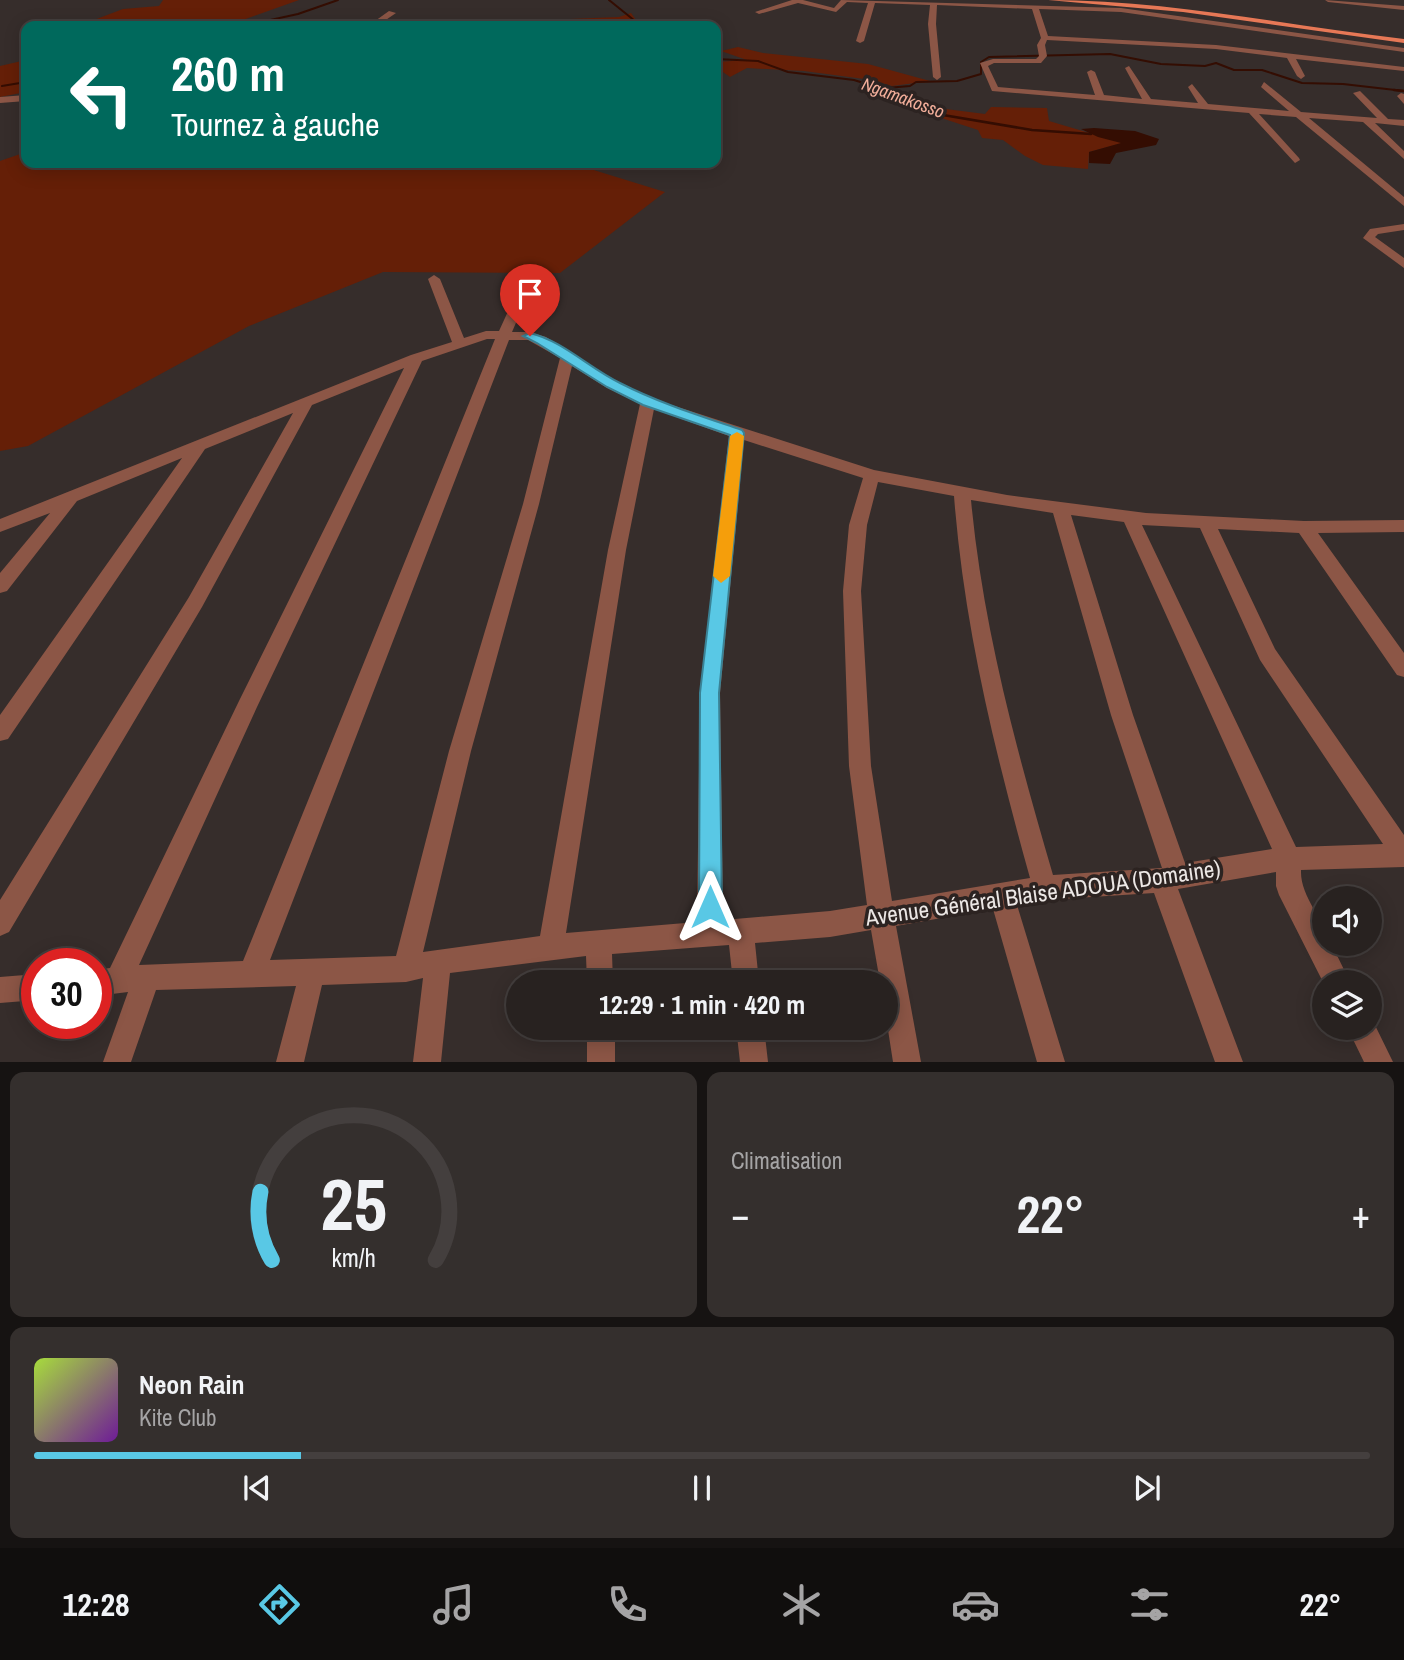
<!DOCTYPE html>
<html lang="fr">
<meta charset="utf-8">
<style>
body{margin:0;font-family:"Archivo Narrow",sans-serif;background:#342f2d;color:#f1f3f6;height:100vh;display:flex;flex-direction:column;font-size:26px;white-space:nowrap}
*{box-sizing:border-box;margin:0}
p{font-size:23px;color:#a5a4a5}
.icon{flex:none;width:38px;height:38px;fill:none;stroke:currentColor;stroke-width:2;stroke-linecap:round;stroke-linejoin:round}
.map{position:relative;height:1062px;overflow:hidden}
.details{display:flex;flex-direction:column;gap:10px;padding:10px;background:#161312;flex:1}
.details>*{flex:none}
.banner{position:absolute;left:21px;top:21px;width:700px;height:147px;border-radius:14px;box-shadow:0 4px 18px #0003,0 0 0 2px #443f3e;background:#00695c;color:#fff;overflow:hidden}
.controls{position:absolute;left:1312px;top:886px;display:grid;gap:14px}
.controls a{display:grid;place-items:center;width:70px;height:70px;border-radius:50%;background:#282220;box-shadow:0 4px 18px #0003,0 0 0 2px #443f3e;font-size:35px}
.speed{position:absolute;left:21px;top:948px;display:flex;gap:14px;font-size:35px;font-weight:700;text-align:center}
.speed>*{display:grid;place-content:center;width:91px;height:91px;border-radius:50%;background:#282220;box-shadow:0 4px 18px #0003,0 0 0 2px #443f3e;line-height:1}
.speed .limit{border:10px solid #d22;background:#fff;color:#111}
.pin{position:absolute;display:grid;place-items:center;width:60px;height:60px;color:#fff;margin:-72px -30px;border-radius:50% 50% 50% 0;rotate:-45deg;box-shadow:0 0 7px #0007}
.pin .icon{rotate:45deg}
.me{position:absolute;width:77px;margin:-38px;rotate:0deg;stroke-linejoin:round;filter:drop-shadow(0 0 5px #0008)}
.turn{display:flex;align-items:center;gap:24px;height:147px;padding:0 35px;font-size:32px}
.turn .icon{width:91px;height:91px;stroke-width:2.5}
.turn b{display:block;font-size:49px;line-height:60px}
.big{font-size:52px;font-weight:700;line-height:1.1}
.details .card{flex:1;display:flex;flex-direction:column;justify-content:center;gap:10px;min-width:0;padding:0 24px;border-radius:14px;background:#342f2d}
.details .dial{align-items:center;gap:0}
.dial svg{height:182px;overflow:visible;fill:none;stroke:#443f3e;stroke-width:7;stroke-linecap:round;text-anchor:middle}
.dial text{fill:#f1f3f6;stroke:none}
.song{display:flex;align-items:center;gap:21px}
.cover{width:84px;height:84px;border-radius:10px;background:linear-gradient(135deg,hsl(80 70% 55%),hsl(280 70% 35%))}
.played{height:7px;border-radius:4px;background:linear-gradient(90deg,#59c8e5 20%,#443f3e 20%)}
.keys{display:flex;justify-content:space-around;direction:ltr}
.heat{display:flex;justify-content:space-between;align-items:center;font-size:38px;direction:ltr}
.details .tiles{flex:1;display:grid;gap:10px;grid-template-columns:1fr 1fr}
.card:last-child{grid-column:span 2}
.trip{position:absolute;left:506px;top:970px;width:392px;height:70px;border-radius:35px;background:#282220;box-shadow:0 4px 18px #0003,0 0 0 2px #443f3e;font-weight:700;line-height:70px;text-align:center}
.menu{display:flex;height:112px;justify-content:space-around;align-items:center;background:#100e0d;color:#a5a4a5}
.menu .icon{width:49px;height:49px}
.menu .active{color:#59c8e5}
.menu b{font-size:32px;color:#f1f3f6}
.map>svg:first-child{display:block}
</style>
<div class="map">
<svg width="1404" height="1062" viewBox="0 0 1404 1062">
<rect width="100%" height="100%" fill="#362d2b"/>
<!-- green -->
<path fill="#651f07" d="M163,0H299L226,26H78L123,9L159,6Z
M631,13L636,20V26H554L571,23L570,19L619,17Z
M738,47L763,53L868,64L930,81L892,86L872,80L804,71L747,68L730,77L716,67V62L747,60L721,51Z
M26,60V92L0,97V66Z
M991,107L1047,108L1049,121L1123,143L1089,152L1088,169L1043,165L1025,156L1003,140L982,138L978,130L929,114L938,108L985,114Z
M26,152V163H571L665,192L560,273L383,272L249,326L28,446L0,451V161Z"/>
<!-- water -->
<path fill="#340d02" d="M1094,128L1135,131L1159,139L1156,145L1116,153L1110,164L1089,163V152L1121,143L1098,137L1081,129Z"/>
<g fill="none" stroke-linecap="round" stroke-linejoin="round">
<!-- stream-far1 -->
<path stroke="#340d02" stroke-width="2" d="M609,0L635,21V26
M242,26L298,14L338,0
M716,59L758,61L788,72L854,80L892,92
M2,86L26,82
M886,88L910,86L916,82L957,81L981,74V62L989,57L1110,54L1161,64L1205,66L1216,63L1234,70H1262L1302,83L1343,84L1404,91"/>
<!-- stream -->
<path stroke="#340d02" stroke-width="2.5" d="M886,90L903,95L916,104L943,115L1032,130L1091,134
M1394,90L1404,91"/>
<!-- minor -->
<path fill="#8c5646" fill-rule="evenodd" d="M792,0H803L834,8L841,0L1121,8L1404,48V52L1121,12L1039,9L1048,36L1216,45L1404,67V71L1296,59L1305,76L1301,79L1297,76L1287,58L1216,49L1047,40L1045,45L1047,56L1041,63H994L988,66L998,87L1095,95L1087,72L1091,70L1095,72L1104,95L1142,99L1125,68L1129,66L1151,99L1198,103L1188,87L1192,84L1208,104L1289,111L1261,87L1264,82L1301,112L1377,118L1353,93L1360,91L1388,119L1404,120V126L1375,123L1404,151V159L1363,122L1309,118L1404,197V206L1296,117L1259,114L1299,158L1300,160L1295,163L1249,113L992,91L980,63L993,59H1036L1039,56L1037,45L1041,38L1032,9L937,5L936,24L941,77L937,80L933,77L928,24L930,5L875,3L864,41L860,43L856,41L868,3L847,2L836,12L798,3L759,14L755,12Z
M1325,0L1404,6V10L1328,2Z
M389,11L396,13L377,26H368Z
M1401,93L1404,94V104L1397,96Z
M26,95V101L0,103V97Z
M1404,224V230L1378,234L1375,237L1404,258V268L1363,238L1370,229Z
M434,275L440,279L464,338L486,331H499L521,283L523,280H531L533,283L512,332H530L546,337L617,382L653,399L874,470L1007,495L1146,513L1304,521L1404,520V532L1318,533L1404,653V677L1397,675L1299,533L1218,529L1275,649L1404,835V867L1301,870C1300,898 1325,916 1325,943H1331L1350,982H1325V986L1279,895L1276,886V872L1178,889L1243,1062H1215L1154,893L1045,900L1017,905L1065,1062H1037L993,909L896,926L921,1062H893L886,1017V982H880L871,930L830,937L755,943L759,982H733L729,945L612,954L613,982H587L586,956L450,973L441,1062H413L423,978L406,982L322,985L304,1062H276L296,986L156,990L131,1062H103L128,992L96,996V970L110,968L239,701L404,368L312,405L202,607L9,932L0,936V900L189,597L293,413L205,449L8,739L0,741V715L182,458L77,501L7,591L0,593V573L50,513L0,532V519L411,355L452,342L428,279ZM487,339H495L243,961L139,965L257,707L422,361ZM509,340H528L560,358L523,504L449,751L396,956L270,960ZM572,366L607,388L640,404L608,550L540,936L423,952L471,751L539,504ZM654,409L729,436L700,693L697,922L566,933L626,550ZM744,440L863,478L849,525L843,591L849,766L867,905L830,911L723,920L720,693ZM878,482L954,496C964,627 995,752 1030,878L892,901L871,766L861,591L867,525ZM971,500L1053,513L1111,715L1162,868L1053,875C1017,752 983,628 971,500ZM1071,515L1124,522L1272,849L1185,863L1133,715ZM1142,525L1200,528L1260,660L1383,844L1296,847Z
M37,974V1000L0,1003V977Z
M1371,1017L1393,1062H1364L1347,1027H1370Z
M587,1027H615V1062H587Z
M736,1027H764L768,1062H740Z"/>
<!-- major -->
<path fill="#e77856" fill-rule="evenodd" d="M1048,0C1168,0 1285,25 1404,39V43L1183,12Z"/>
</g>
<!-- route -->
<path fill="#59c8e5" stroke="#3a8295" stroke-width="2" d="M530,333C563,341 589,368 620,383C659,403 701,416 742,430L744,433L719,693L722,907L718,915L710,918L702,915L699,907L700,693L730,435L643,405L607,387L537,343L523,336Z"/>
<!-- slow -->
<path fill="#f59e0b" d="M737,432L744,436L730,576L721,583L713,576L730,436Z"/>
<g text-anchor="middle" stroke-width="7" stroke-linejoin="round" paint-order="stroke">
<!-- far-water labels -->
<g font-size="18" font-style="italic" fill="#f2ae9a" stroke="#2c2321">
<text transform="translate(903 98) rotate(20)" y="6">Ngamakosso</text>
</g>
<!-- near-street labels -->
<g font-size="23" fill="#ece7e5" stroke="#2c2321">
<text transform="translate(1043 893) rotate(-8)" y="8">Avenue Général Blaise ADOUA (Domaine)</text>
</g>
</g>
</svg>
<div class="controls">
<a><svg class="icon" aria-label="sound" viewBox="0 0 24 24"><path d="M4 9h4l5-4v14l-5-4H4zM17 9q2 3 0 6"/></svg></a>
<a><svg class="icon" aria-label="layers" viewBox="0 0 24 24"><path d="M12 4l9 5-9 5-9-5zM3 14l9 5 9-5"/></svg></a>
</div>
<div class="speed"><div class="limit">30</div></div>
<div class="pin" style="left:530px;top:336px;background:#d93025"><svg class="icon" aria-label="arrive" viewBox="0 0 24 24"><path d="M6 21V4h12l-3 4 3 4H6"/></svg></div>
<svg class="me" style="left:710px;top:907px" viewBox="-20 -20 40 40"><path d="M0-17L14 15 0 8-14 15z" fill="#59c8e5" stroke="#fff" stroke-width="4"/></svg>
<div class="trip">12:29 · 1 min · 420 m</div>
<div class="banner">
<div class="turn"><svg class="icon" aria-label="left" viewBox="0 0 24 24"><path d="M17 20v-9H6M10 6l-5 5 5 5"/></svg><div><b>260 m</b>Tournez à gauche</div></div>
</div>
</div>
<section class="details">
<div class="tiles">
<div class="card dial"><svg viewBox="0 0 100 80">
<path d="M14 69A42 42 0 1 1 86 69"/>
<path d="M14 69A42 42 0 0 1 9 39" stroke="#59c8e5"/>
<text x="50" y="56" font-size="32" font-weight="700">25</text>
<text x="50" y="72" font-size="11">km/h</text>
</svg></div>
<div class="card"><p>Climatisation</p>
<div class="heat"><a>−</a><b class="big">22°</b><a>+</a></div>
</div>
<div class="card">
<div class="song"><i class="cover"></i><div><b>Neon Rain</b><p>Kite Club</p></div></div>
<div class="played"></div>
<div class="keys"><svg class="icon" aria-label="previous" viewBox="0 0 24 24"><path d="M18 5L8 12l10 7zM5 5v14"/></svg><svg class="icon" aria-label="pause" viewBox="0 0 24 24"><path d="M8 5v14M16 5v14"/></svg><svg class="icon" aria-label="next" viewBox="0 0 24 24"><path d="M6 5l10 7-10 7zM19 5v14"/></svg></div>
</div>
</div>
</section>
<nav class="menu">
<b>12:28</b>
<svg class="icon active" aria-label="directions" viewBox="0 0 24 24"><path d="M12 3l9 9-9 9-9-9zM9 14v-3h6M13 9l2 2-2 2"/></svg>
<svg class="icon" aria-label="music" viewBox="0 0 24 24"><path d="M9 18V5l10-2v13"/><circle cx="6" cy="18" r="3"/><circle cx="16" cy="16" r="3"/></svg>
<svg class="icon" aria-label="phone" viewBox="0 0 24 24"><path d="M5 4h4l2 5-3 2q2 4 5 5l2-3 5 2v4C11 20 4 13 5 4z"/></svg>
<svg class="icon" aria-label="climate" viewBox="0 0 24 24"><path d="M12 3v18M4 7l16 10M4 17L20 7"/></svg>
<svg class="icon" aria-label="car" viewBox="0 0 24 24"><path d="M5 17H2v-5l4-1 3-4h7l3 4 3 1v5h-3M9 17h6M6 11h13"/><circle cx="7" cy="17" r="2"/><circle cx="17" cy="17" r="2"/></svg>
<svg class="icon" aria-label="filters" viewBox="0 0 24 24"><path d="M4 7h16M4 17h16"/><circle cx="9" cy="7" r="2"/><circle cx="15" cy="17" r="2"/></svg>
<b>22°</b>
</nav>
